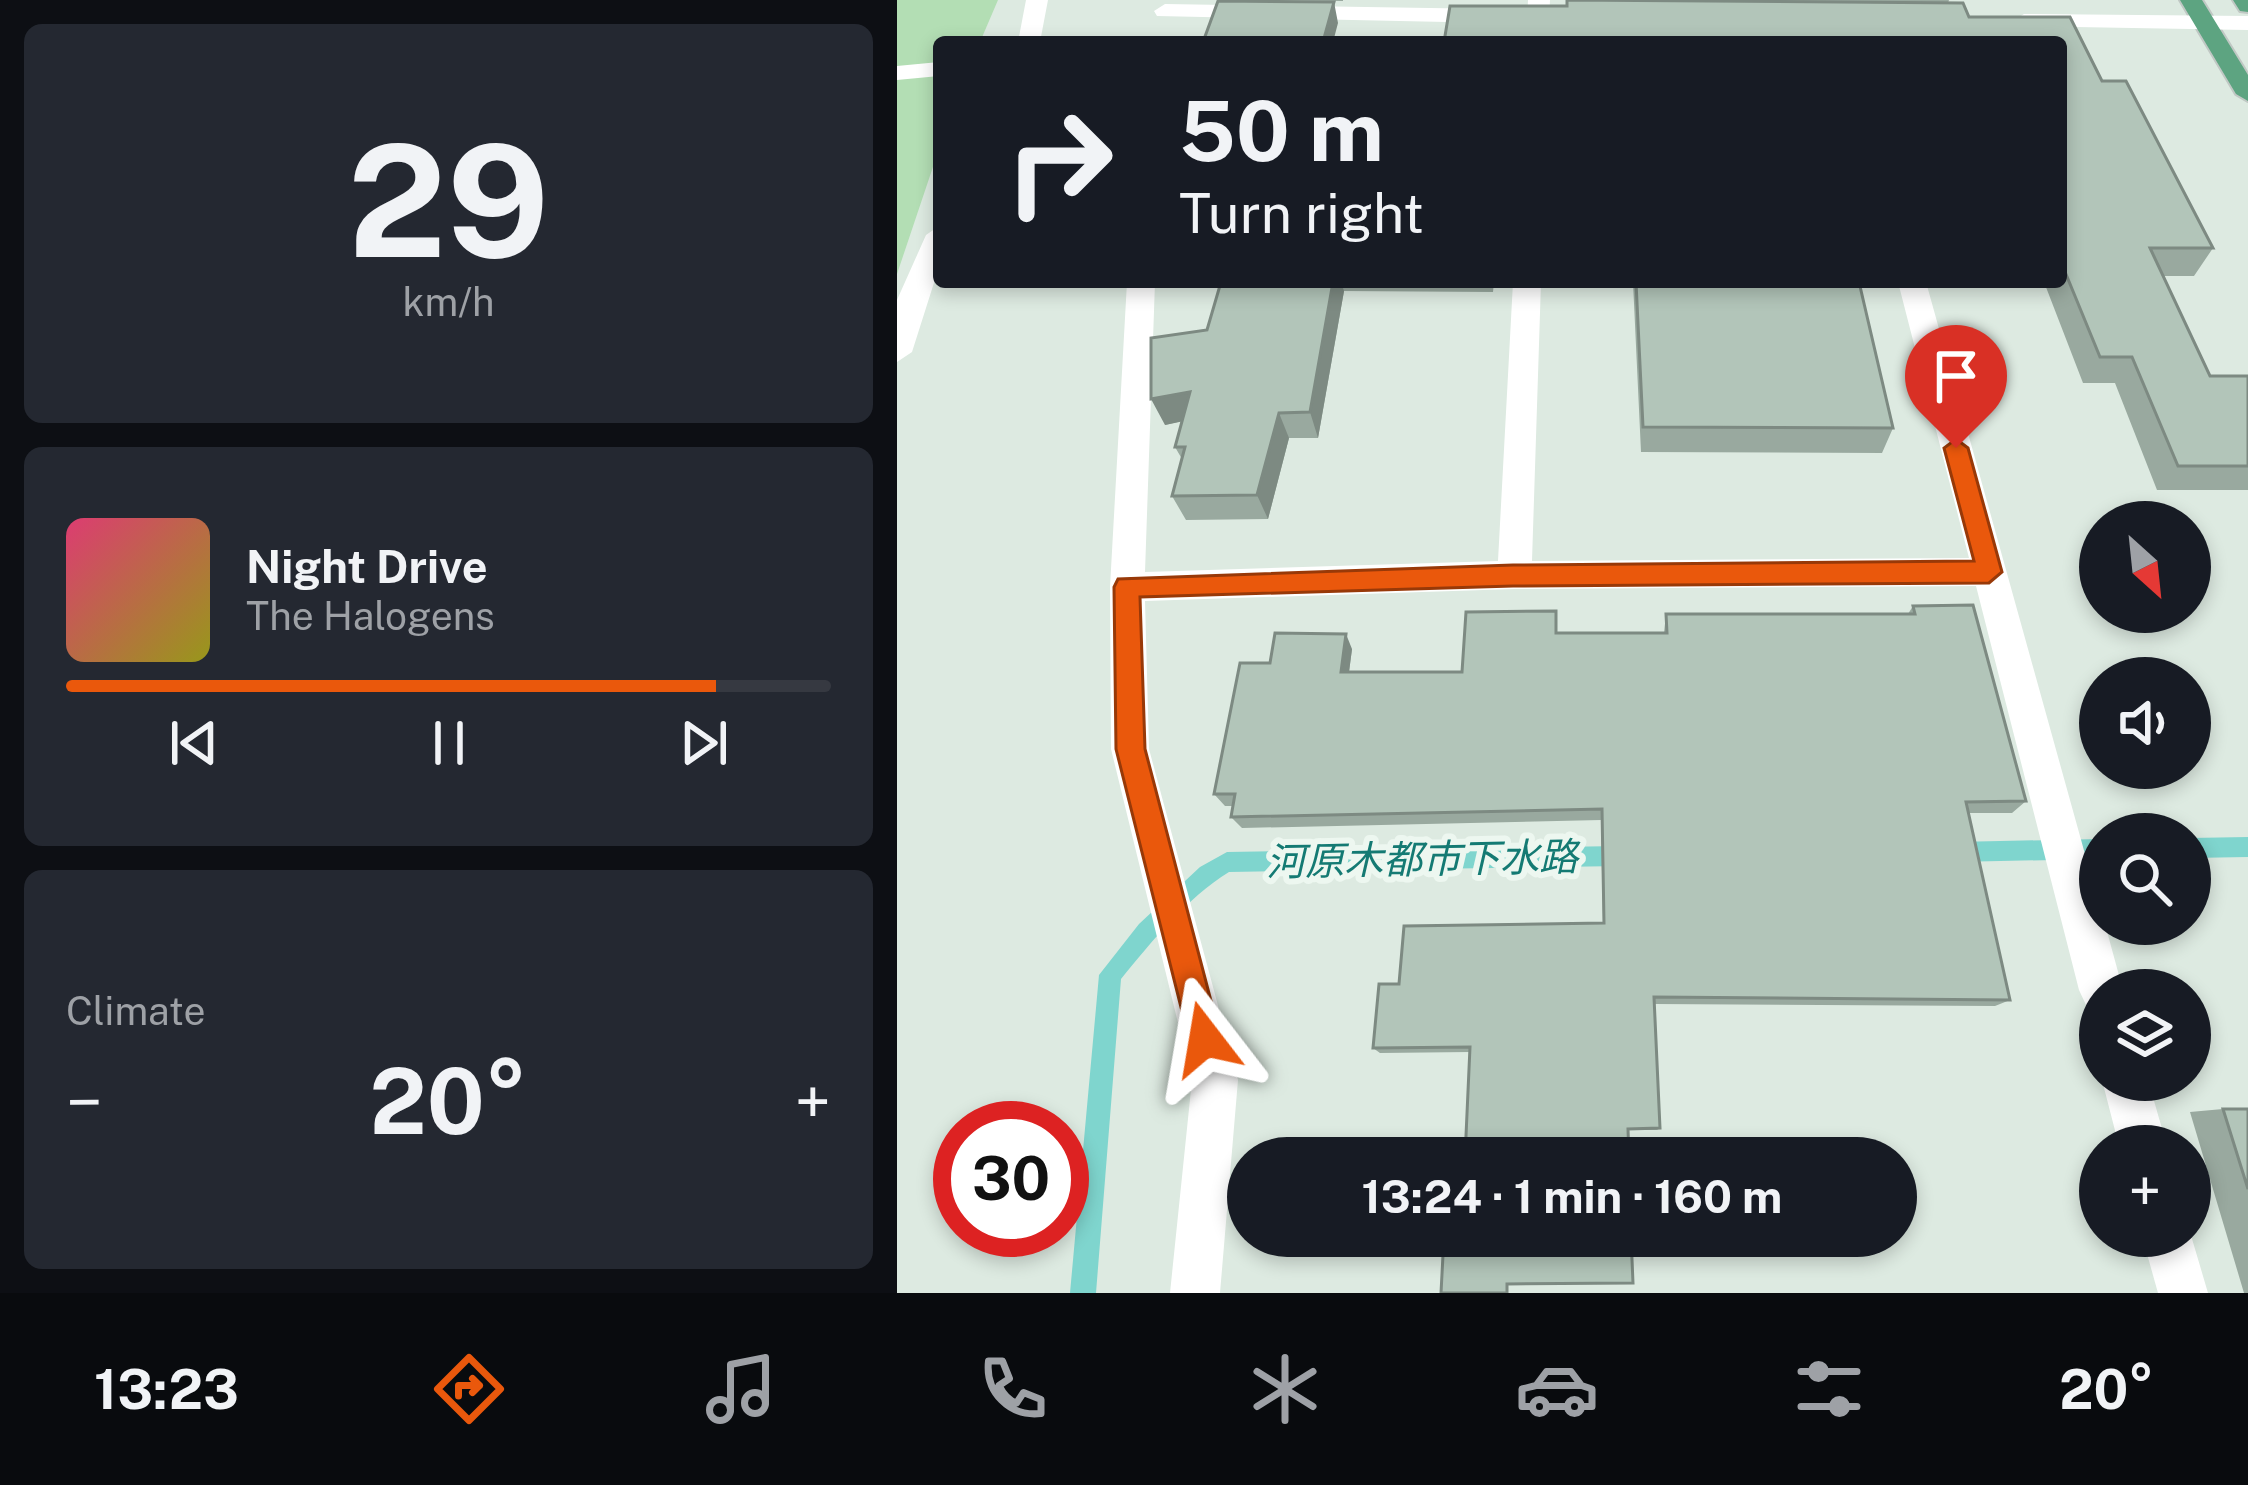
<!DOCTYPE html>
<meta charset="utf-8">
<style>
body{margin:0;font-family:"Public Sans","Noto Sans JP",sans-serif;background:#242831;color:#f1f3f6;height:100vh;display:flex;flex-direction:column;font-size:45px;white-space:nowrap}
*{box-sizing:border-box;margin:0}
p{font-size:39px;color:#9ea1a6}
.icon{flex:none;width:66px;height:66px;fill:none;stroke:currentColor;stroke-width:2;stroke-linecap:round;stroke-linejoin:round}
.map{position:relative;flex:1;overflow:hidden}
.panel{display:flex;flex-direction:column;gap:24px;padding:24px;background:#0d0f14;width:897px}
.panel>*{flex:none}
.hud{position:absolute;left:36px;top:36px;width:1134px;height:252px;border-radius:12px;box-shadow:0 6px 18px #0003;background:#171b24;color:#f1f3f6;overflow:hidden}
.needle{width:78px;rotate:153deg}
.tools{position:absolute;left:1182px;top:501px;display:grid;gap:24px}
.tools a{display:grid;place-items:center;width:132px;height:132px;border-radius:50%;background:#171b24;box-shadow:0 6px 18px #0003;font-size:60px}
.speed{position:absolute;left:36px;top:1101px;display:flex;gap:24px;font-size:60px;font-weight:700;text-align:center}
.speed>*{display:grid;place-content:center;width:156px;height:156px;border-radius:50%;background:#171b24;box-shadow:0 6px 18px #0003;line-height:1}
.speed .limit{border:18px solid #d22;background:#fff;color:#111}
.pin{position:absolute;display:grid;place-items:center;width:102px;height:102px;color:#fff;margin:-123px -51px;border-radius:50% 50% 50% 0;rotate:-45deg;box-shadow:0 0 12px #0007}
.pin .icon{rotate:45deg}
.me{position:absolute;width:132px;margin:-66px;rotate:346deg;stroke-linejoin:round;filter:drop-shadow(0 0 9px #0008)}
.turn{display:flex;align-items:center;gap:42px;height:252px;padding:0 48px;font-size:54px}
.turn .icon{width:156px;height:156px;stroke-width:2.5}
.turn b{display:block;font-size:84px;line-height:102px}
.big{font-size:90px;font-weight:700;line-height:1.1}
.panel .card{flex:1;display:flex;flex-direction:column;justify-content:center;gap:18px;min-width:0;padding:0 42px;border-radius:18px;background:#242831}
.panel .dial{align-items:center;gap:0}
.dial b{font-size:156px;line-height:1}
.song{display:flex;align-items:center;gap:36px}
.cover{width:144px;height:144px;border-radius:18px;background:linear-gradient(135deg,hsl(340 70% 55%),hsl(60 70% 35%))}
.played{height:12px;border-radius:6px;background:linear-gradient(90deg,#ea580c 85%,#363941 85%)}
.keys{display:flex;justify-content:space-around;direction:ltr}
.heat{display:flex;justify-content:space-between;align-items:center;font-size:66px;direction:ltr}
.trip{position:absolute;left:330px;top:1137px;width:690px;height:120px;border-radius:60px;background:#171b24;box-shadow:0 6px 18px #0003;font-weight:700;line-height:120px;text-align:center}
.tabs{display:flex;height:192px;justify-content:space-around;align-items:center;background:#090b0e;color:#9ea1a6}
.tabs .icon{width:84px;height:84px}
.tabs .on{color:#ea580c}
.tabs b{font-size:54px;color:#f1f3f6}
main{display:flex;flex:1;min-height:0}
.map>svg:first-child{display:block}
</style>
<main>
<section class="panel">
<div class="card dial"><b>29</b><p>km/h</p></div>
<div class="card">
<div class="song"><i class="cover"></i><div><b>Night Drive</b><p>The Halogens</p></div></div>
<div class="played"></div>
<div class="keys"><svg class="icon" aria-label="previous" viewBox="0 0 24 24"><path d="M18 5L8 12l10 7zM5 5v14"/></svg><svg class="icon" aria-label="pause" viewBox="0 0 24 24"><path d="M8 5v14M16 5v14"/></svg><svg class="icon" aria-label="next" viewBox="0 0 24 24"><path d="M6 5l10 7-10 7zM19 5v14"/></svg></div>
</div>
<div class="card"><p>Climate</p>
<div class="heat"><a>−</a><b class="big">20°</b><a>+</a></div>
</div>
</section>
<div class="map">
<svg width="1351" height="1293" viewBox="0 0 1351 1293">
<rect width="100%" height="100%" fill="#ddeae1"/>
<!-- green -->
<path fill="#b3deb4" d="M0,0H101L83,42H42V149L0,274Z"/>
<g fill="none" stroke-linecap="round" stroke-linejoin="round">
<!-- stream -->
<path fill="#7fd5ce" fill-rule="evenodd" d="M1351,837V857L1293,858V838Z
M1203,839V859L1058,862L1051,859L1048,852L1051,845L1058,842Z
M724,846L731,849L734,856L731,863L724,866L332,872C290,898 255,941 224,979L199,1293H173L202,975L242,924L303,867L330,852Z"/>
<!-- major casing -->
<g stroke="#c0c8c4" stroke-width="4">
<path id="major" d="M1283,0H1305L1351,75V101L1339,94Z
M1336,0H1351V12L1343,11Z"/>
</g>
<!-- minor -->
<path fill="#fff" fill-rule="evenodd" d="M129,0H151L143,42H121Z
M631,0H653L651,42H629Z
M268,4L597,9L608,16L597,23L260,16L257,11Z
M1127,14L1351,16V30L1119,26L1116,21Z
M42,62V76L0,80V66Z
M42,226V267L15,352L0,362V300L29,235Z
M230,282H258L248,572L601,561L616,282H644L635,561L1072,558L1001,282H1029L1203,908V924H1208L1226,990H1203V1011L1189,1005L1182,990L1079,586L617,589L248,601L252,749L341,1080L323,1293H273L295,1080L214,749L213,587Z
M1205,1080H1251L1270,1146H1222Z
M1293,1232L1311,1293H1261L1245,1236H1293Z"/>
<!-- major -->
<use href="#major" fill="#5da481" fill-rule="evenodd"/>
</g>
<!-- wall -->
<path fill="#99a99f" d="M335,0H446V1Z
M670,0H1052L1051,3H1066L1072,17H1173L1205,81H1229L1316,248L1297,276H1266L1313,376H1351V490H1260L1218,383H1186L1147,282H1164V42H547L553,6H670Z
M324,282H597L596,292L447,291L421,438H392L371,519L289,520L275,496L285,459L278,447L285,421L268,425L310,330Z
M736,282H962L996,428L985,453L744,452Z
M1016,606L1129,801L1115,813H1072L1113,1000L1098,1006L757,1004L763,1128L760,1130H731L573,1052L483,1053L476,1048L502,984L706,923L704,820L345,828L334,817L336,806H328L317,794L373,663L455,649L452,672H565L660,633H767L769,614H1011Z
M1326,1109H1351V1293H1347L1293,1112Z"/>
<!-- shaded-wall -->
<path fill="#7d8a82" d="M437,2L441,23L436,42H426Z
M436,282H444L447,291L421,438L413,412Z
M293,392L306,417L268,425L254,399Z
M382,413L392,438L371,519L360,495Z
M449,634L455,649L450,687L444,672Z"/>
<!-- building -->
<path fill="#b2c5b9" stroke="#7d8a82" stroke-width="3" d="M670,0L1066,3L1072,17H1173L1205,81H1229L1316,248H1253L1313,376H1351V466H1281L1235,357H1203L1164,262V42H547L553,6H670Z
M321,1L437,2L426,42H306Z
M324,282H436L413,412L382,413L360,495L275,496L288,447H278L293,392L254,399V338L310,330Z
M739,282H962L996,428L746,427Z
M1076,605L1129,801L1069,802L1113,1000L757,997L763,1128L731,1129L732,1158H568L573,1047L476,1048L482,984H502L507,926L707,923L705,809L334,817L338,794H317L343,663H373L378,633L449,634L444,672H565L569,612L659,611V633H770L769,614H1018L1016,606Z
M1326,1109H1351V1189Z
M547,1236H734L736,1283L610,1284V1293H544Z"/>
<!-- route -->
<path fill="#ea580c" stroke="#983908" stroke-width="3" d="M1059,439L1071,448L1105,572L1092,583L616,586L243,597L248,749L324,1039L320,1051L308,1056L295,1051L219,749L217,587L221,579L616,565L1077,561L1047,448Z"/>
<g text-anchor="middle" stroke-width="12" stroke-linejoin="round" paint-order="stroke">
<!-- water labels -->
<g font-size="39" font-style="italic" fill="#147a73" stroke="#edf7f0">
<text transform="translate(525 859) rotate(-1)" y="14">河原木都市下水路</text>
</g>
</g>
</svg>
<div class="tools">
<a><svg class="needle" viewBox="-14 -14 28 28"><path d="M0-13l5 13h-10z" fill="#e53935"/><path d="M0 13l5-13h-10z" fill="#9ea1a6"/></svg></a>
<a><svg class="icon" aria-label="sound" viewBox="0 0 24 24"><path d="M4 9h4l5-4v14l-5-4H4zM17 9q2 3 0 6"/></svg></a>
<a><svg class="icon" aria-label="search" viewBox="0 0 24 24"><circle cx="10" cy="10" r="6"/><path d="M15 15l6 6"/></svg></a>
<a><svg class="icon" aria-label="layers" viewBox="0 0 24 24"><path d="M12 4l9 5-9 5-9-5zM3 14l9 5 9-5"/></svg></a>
<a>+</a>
</div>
<div class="speed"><div class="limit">30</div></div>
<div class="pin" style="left:1059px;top:448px;background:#d93025"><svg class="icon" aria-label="arrive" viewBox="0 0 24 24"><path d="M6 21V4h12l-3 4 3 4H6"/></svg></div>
<svg class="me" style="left:308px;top:1039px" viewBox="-20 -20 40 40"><path d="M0-17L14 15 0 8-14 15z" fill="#ea580c" stroke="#fff" stroke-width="4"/></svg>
<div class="trip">13:24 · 1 min · 160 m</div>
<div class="hud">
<div class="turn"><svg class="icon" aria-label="right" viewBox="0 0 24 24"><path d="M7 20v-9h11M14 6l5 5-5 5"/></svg><div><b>50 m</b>Turn right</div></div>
</div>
</div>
</main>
<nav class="tabs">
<b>13:23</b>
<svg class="icon on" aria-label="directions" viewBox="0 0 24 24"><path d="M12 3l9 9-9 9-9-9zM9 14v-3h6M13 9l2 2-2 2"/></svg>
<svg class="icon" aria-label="music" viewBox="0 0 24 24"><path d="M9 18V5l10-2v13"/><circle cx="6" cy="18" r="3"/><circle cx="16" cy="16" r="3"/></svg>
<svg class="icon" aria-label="phone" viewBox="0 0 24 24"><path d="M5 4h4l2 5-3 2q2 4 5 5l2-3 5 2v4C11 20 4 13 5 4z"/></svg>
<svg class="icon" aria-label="climate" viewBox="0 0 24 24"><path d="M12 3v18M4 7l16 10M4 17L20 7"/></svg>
<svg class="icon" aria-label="car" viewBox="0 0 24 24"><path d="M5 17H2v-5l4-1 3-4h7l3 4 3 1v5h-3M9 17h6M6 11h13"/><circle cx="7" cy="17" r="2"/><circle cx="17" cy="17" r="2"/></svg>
<svg class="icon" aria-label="filters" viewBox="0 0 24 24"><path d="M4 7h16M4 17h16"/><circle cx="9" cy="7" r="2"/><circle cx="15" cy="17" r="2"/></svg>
<b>20°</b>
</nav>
